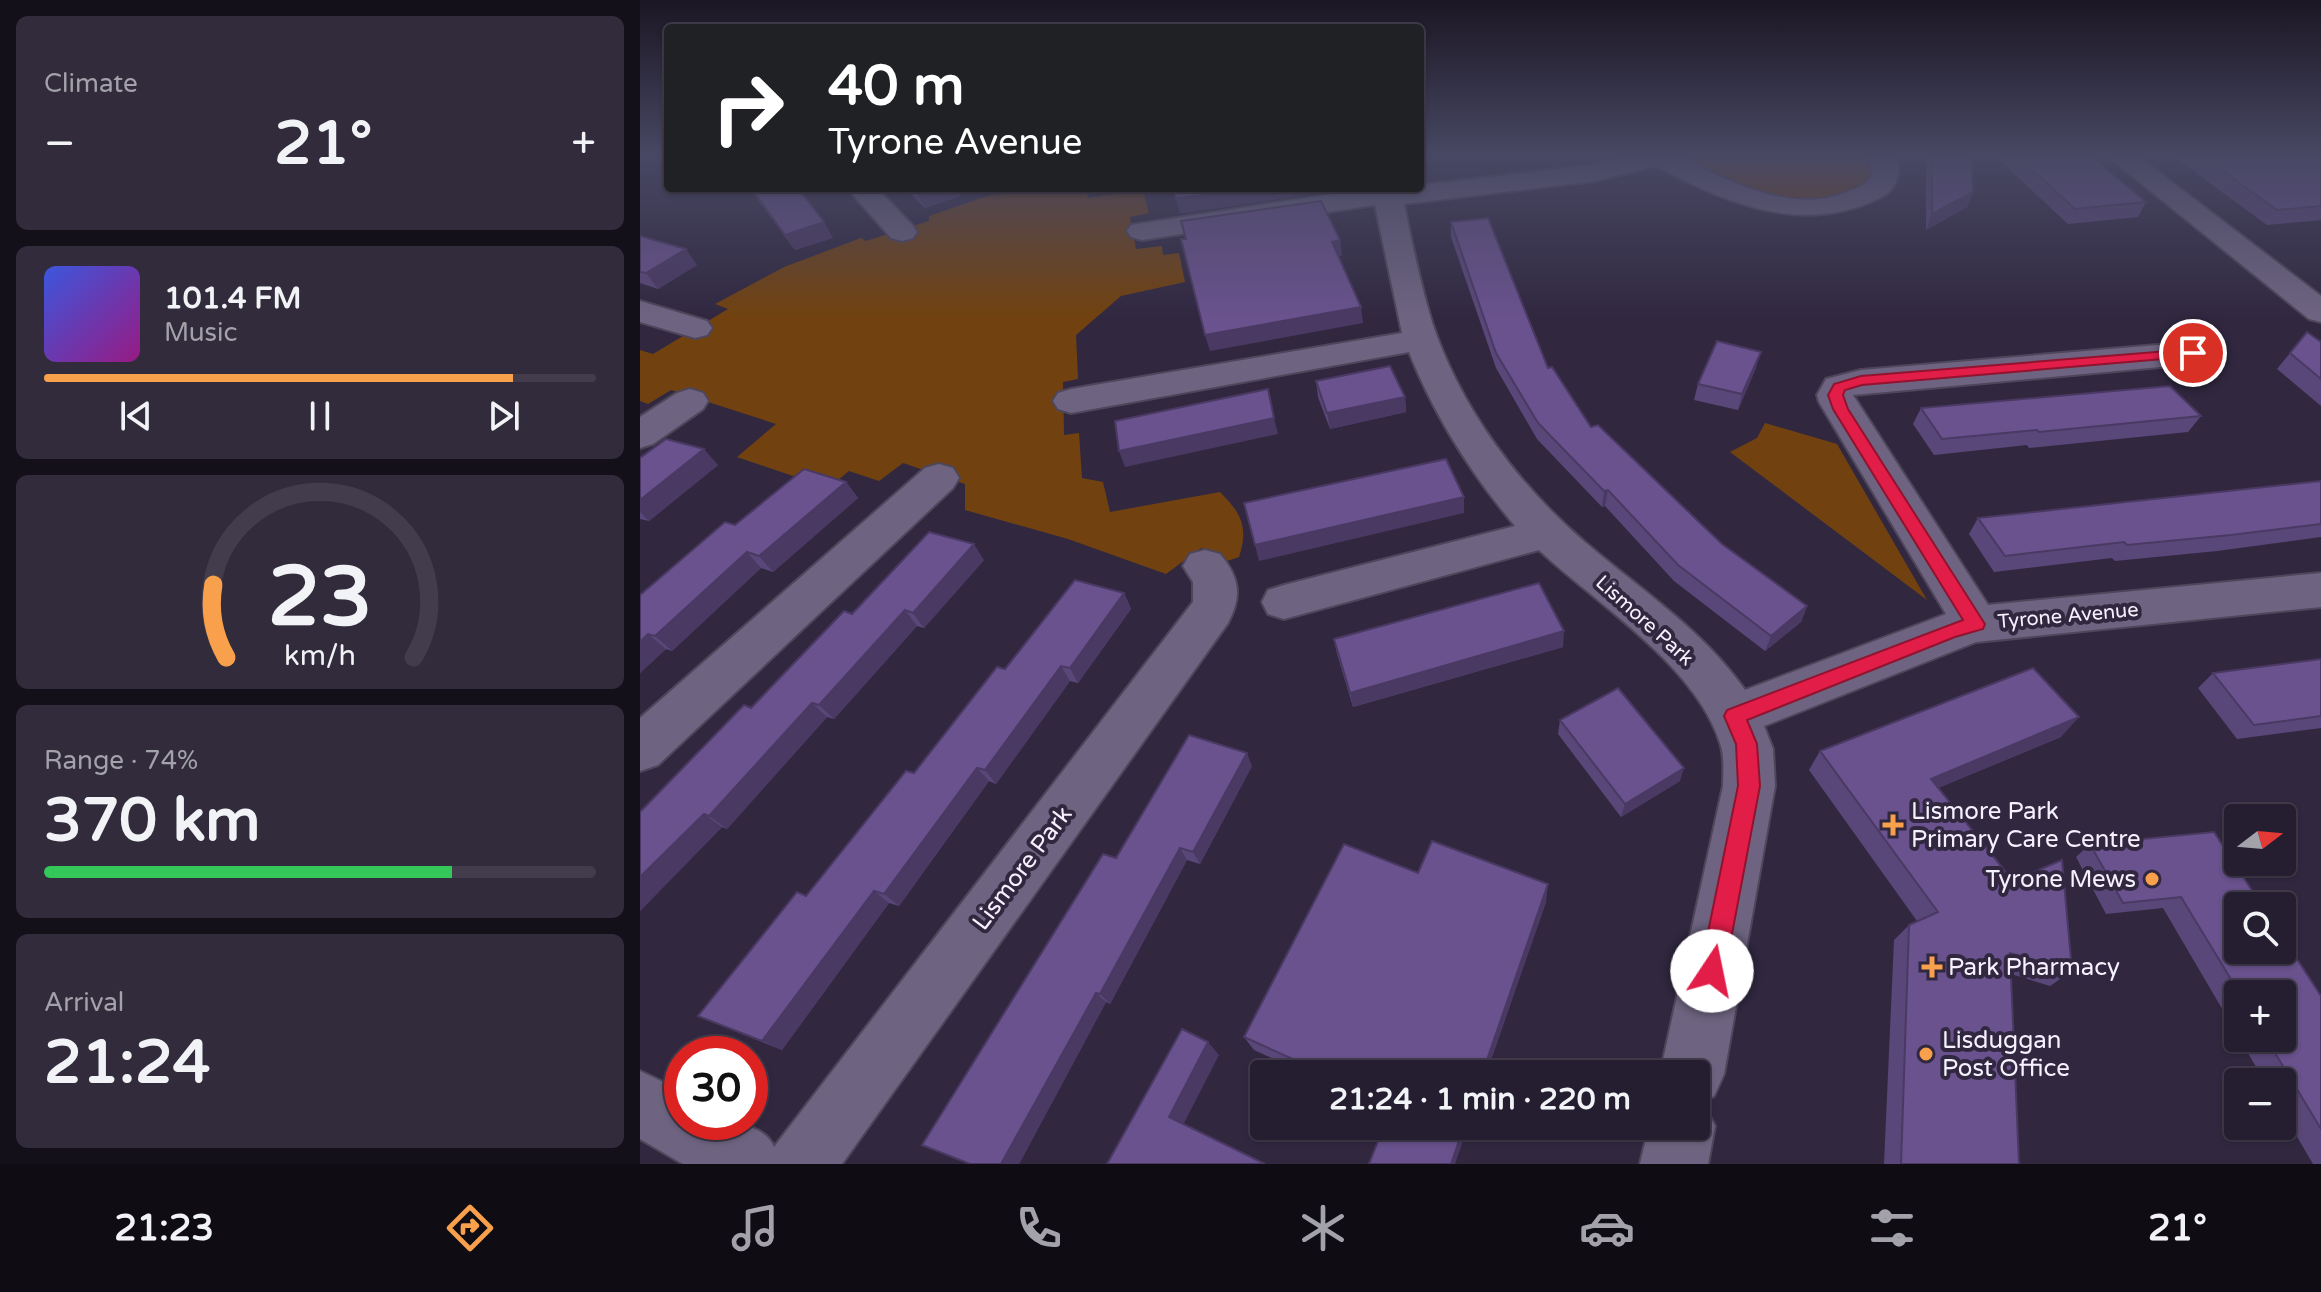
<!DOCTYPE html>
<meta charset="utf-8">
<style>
body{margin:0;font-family:"Varela Round",sans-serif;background:#312b3c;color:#f1f3f6;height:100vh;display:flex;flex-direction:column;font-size:30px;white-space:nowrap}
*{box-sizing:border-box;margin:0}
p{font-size:26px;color:#a3a2ab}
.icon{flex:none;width:44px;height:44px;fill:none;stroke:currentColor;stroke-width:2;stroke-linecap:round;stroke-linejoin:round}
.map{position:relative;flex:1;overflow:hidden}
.sheet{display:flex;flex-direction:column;gap:16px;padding:16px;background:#14101a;width:640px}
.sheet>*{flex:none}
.banner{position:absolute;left:24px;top:24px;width:760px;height:168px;border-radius:8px;box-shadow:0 2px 6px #0004,0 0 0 2px #423c4c;background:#202124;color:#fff;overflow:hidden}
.needle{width:52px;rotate:74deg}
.tools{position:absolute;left:1584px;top:804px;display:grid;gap:16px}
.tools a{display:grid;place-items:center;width:72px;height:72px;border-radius:8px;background:#251e30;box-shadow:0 2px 6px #0004,0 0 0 2px #423c4c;font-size:40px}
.speed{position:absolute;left:24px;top:1036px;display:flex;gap:16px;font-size:40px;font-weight:700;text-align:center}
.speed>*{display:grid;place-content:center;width:104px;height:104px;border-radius:50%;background:#251e30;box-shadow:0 2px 6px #0004,0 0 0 2px #423c4c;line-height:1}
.speed .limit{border:12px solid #d22;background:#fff;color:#111}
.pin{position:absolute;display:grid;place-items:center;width:68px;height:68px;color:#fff;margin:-34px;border:4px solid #fff;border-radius:50%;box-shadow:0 2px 8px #0007}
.me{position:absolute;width:88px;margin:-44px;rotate:11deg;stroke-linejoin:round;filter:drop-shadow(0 0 6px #0008)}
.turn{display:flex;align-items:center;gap:28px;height:168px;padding:0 32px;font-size:36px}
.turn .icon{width:104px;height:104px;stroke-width:2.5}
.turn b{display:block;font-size:56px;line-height:68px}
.big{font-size:60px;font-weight:800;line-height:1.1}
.sheet .card{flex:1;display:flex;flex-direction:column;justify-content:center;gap:12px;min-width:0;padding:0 28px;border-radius:12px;background:#312b3c}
.sheet .dial{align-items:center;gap:0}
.dial svg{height:208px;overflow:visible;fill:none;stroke:#423c4c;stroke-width:7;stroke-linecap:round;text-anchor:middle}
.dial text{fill:#f1f3f6;stroke:none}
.song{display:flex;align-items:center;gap:24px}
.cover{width:96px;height:96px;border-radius:12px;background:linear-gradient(135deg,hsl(230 70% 55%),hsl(310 70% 35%))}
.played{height:8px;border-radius:4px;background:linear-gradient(90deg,#f8a04b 85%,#423c4c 85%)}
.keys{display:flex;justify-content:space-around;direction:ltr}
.heat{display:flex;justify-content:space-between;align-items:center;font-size:44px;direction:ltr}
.charge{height:12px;border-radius:6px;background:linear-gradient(90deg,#34c759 74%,#423c4c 0)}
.trip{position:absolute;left:610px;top:1060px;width:460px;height:80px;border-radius:8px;background:#251e30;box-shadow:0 2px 6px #0004,0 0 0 2px #423c4c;font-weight:800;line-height:80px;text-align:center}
.tabs{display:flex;height:128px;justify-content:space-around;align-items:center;background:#0f0c13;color:#a3a2ab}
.tabs .icon{width:56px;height:56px}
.tabs .selected{color:#f8a04b}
.tabs b{font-size:36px;color:#f1f3f6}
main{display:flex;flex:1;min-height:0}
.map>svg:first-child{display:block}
</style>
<main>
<section class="sheet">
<div class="card"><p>Climate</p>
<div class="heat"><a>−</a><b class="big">21°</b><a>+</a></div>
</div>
<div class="card">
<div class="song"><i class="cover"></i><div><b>101.4 FM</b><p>Music</p></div></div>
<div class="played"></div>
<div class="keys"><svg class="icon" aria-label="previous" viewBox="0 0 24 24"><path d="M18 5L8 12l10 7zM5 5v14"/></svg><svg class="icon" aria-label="pause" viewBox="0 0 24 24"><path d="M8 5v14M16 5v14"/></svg><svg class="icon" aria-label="next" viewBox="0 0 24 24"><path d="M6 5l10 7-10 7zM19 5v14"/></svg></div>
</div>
<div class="card dial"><svg viewBox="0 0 100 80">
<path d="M14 69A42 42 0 1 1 86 69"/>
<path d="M14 69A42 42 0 0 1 9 41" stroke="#f8a04b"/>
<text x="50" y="56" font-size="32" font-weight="700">23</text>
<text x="50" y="72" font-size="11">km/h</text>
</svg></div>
<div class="card"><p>Range · 74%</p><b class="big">370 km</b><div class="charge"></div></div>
<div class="card"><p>Arrival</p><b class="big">21:24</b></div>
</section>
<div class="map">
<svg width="1681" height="1164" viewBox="0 0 1681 1164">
<rect width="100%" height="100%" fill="#312840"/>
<!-- green -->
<path fill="#714210" d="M1072,154H1233L1238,168L1235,182C1162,218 1113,191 1045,161Z
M415,188H429V193L446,191L448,198L503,190L509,213L490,217L496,249L522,246L523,255L539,253L545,282L481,296L436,335L438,379L423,382L424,435L439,433L442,478L463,482L470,512L580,492C601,513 609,527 599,557L578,564L561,548L526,574L428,539L325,510V484L263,463L239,481L209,471L198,480L178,473L168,481L97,457L136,424L31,390L8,404L0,401V350L13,354L88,309L75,304L144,267L221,238L226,241L289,221V216L347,196Z
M1125,423L1197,444L1287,600L1090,452L1117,438Z"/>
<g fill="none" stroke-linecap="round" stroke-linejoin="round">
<!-- minor casing -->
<g stroke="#4e465a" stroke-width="4">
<path id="minor" d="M999,154H1043L1041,157C1088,182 1154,215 1207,192C1217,188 1227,185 1232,175L1229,154H1255C1263,172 1257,191 1238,199C1162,235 1085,203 1016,166L955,181L764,204C772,243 780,283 792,322C820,407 878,485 946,543C1001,590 1063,630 1105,690L1306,614L1179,402L1177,395L1186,379L1221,370L1553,342L1565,346L1570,353L1565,360L1553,364L1213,395L1348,605L1681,573V607L1336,642L1124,726L1133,749L1135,786L1084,1074L1074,1096L1062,1102L1075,1126L1068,1164H1000L1009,1126H1056V1074H1020L1083,786C1083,772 1085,757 1080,743C1056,666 957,604 899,550L644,619L628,614L622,602L628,590L644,585L875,526C832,475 794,415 769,352L431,413L418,409L413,401L418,393L431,389L762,333L735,205L502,240L491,237L487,231L491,225L731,188H780V185L955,165Z
M1465,154H1495L1681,296V322L1669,319Z
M207,188H237L273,226L277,232L273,238L262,241L251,238Z
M0,301L67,321L72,328L67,335L55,338L0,322Z
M50,389L63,393L68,401L63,409L13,444L0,448V417L37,393Z
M299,464L313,468L319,478L313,488L18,765L0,771V718L285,468Z
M565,550L580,554C600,578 602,596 588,623L202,1164H43L0,1139V1071L42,1091V1122C68,1122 122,1117 134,1147L553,602V582L543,566L550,554Z"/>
</g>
<!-- minor -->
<use href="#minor" fill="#6e6481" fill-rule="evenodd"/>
</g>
<!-- wall -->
<path fill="#5a4779" d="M1281,154H1331L1333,192L1327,207L1286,230V159Z
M1353,154H1448L1506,202L1498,217L1428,224Z
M1530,154H1681V220L1627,225Z
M109,188H158L193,238L155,250Z
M265,188H317L320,196L285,208Z
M811,222L908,368L951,427L1082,544L1167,606L1161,622L1125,651L1034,581L965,506L962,507L897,439L856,368L811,237Z
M0,236L57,265L18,289L0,283Z
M1667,332L1681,342V406L1637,369Z
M1116,368L1098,410L1054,400L1058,384Z
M676,381L765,397L766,412L690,429L678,397Z
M1281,408L1561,416L1548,432L1389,448L1387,445L1294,455L1273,424Z
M0,458L78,465L9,521L0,519Z
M1681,481V537L1577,551L1475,561L1472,558L1354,572L1329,534L1338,518Z
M206,482L218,498L133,572L121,568L32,651L26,649L0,673V595L95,525Z
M344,560L284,628L277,626L194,719L187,717L87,829L82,827L0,911V812L212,614Z
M484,593L491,609L438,683L430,681L356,784L349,781L259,906L249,903L142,1050L58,1016L166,896L365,669Z
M694,639L923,647L713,707L697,654Z
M1681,659V728L1597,739L1558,688L1573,673Z
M920,720L1040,781L981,817L918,734Z
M1421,737L1298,788L1432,971L1410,986L1371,974L1379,1164H1244L1254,940L1269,925L1277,921L1169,770L1180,751Z
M612,766L560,864L547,860L470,1004L466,1002L379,1164H330L476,858Z
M1574,832L1681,996V1164H1673L1642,1111V1082H1625L1599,1038H1642V994H1598V1036L1523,908L1466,914L1436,857L1450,844Z
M778,873L906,902L846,1074H667L614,1050L604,1037Z"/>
<!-- shaded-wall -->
<path fill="#4a3963" d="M292,188H317L320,196L285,208L277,193Z
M611,188H673V194L540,214L536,199Z
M1333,192L1327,207L1286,230L1292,214Z
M184,222L193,238L155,250L145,235Z
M700,240L702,256L694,257L692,242Z
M46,249L57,265L18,289L6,273Z
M721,307L723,323L570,351L565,335Z
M1121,352L1116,368L1098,410L1102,394Z
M765,397L766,412L690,429L687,413Z
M634,418L638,434L485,467L479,451Z
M64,449L78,465L9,521L0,512V500Z
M206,482L218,498L133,572L119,556Z
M968,490L965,506L962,507L964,491Z
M824,497V513L619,561L615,545Z
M334,544L344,560L284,628L273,613Z
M107,552L121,568L32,651L15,636Z
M484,593L491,609L438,683L430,668Z
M1167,606L1161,622L1125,651L1131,636Z
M265,610L277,626L194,719L179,705Z
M924,631L923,647L713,707L710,693Z
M8,634L26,649L0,673V642Z
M421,666L430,681L356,784L345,770Z
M172,703L187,717L87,829L69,816Z
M1439,717L1421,737L1276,797L1291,779Z
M607,753L612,766L560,864L553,852Z
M337,768L349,781L259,906L244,894Z
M1044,768L1040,781L981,817L985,804Z
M64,814L82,827L0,911V877Z
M540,848L547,860L470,1004L460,994Z
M908,884L906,902L846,1074H842Z
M234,891L249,903L142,1050L122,1041Z
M456,993L466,1002L379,1164H361Z
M568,1042L579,1055L542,1127L529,1117Z
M824,1126H828L815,1164H811Z"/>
<!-- building -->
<path fill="#69528d" stroke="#4a3963" stroke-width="2" d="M1292,154H1331L1333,192L1292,214Z
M1375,154H1448L1506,202L1435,209Z
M1559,154H1681V206L1637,210Z
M111,188H158L184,222L145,235Z
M273,188H292L277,193Z
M533,188H611L536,199Z
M681,201L700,240L692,242L721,307L565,335L541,239H546L541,221Z
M848,218L908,368L912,367L951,427L958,425L1082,544L1167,606L1131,636L1038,565L968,490L964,491L898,423L856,353L811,222Z
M0,236L46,249L6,273L0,272Z
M1667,332L1681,342V379L1650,353Z
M1077,341L1121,352L1102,394L1058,384Z
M750,366L765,397L687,413L676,381Z
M1530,386L1561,416L1399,432L1397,430L1302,439L1281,408Z
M628,389L634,418L479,451L475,421Z
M26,439L64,449L0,500V458Z
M806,459L824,497L615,545L604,503Z
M164,469L206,482L119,556L107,552L15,636L8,634L0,642V595L85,522L95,525Z
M1681,481V524L1591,535L1487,545L1484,542L1365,556L1338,518Z
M289,532L334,544L273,613L265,610L179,705L172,703L69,816L64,814L0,877V812L104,705L111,708L204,611L212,614Z
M435,580L484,593L430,668L421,666L345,770L337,768L244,894L234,891L122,1041L58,1016L157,892L166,896L266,771L274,773L357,667L365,669Z
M899,583L924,631L710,693L694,639Z
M1681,659V716L1614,725L1573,673Z
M1393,668L1439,717L1291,779L1373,881L1422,860L1432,971L1370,953L1379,1164H1261L1269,925L1298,912L1180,751Z
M978,688L1044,768L985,804L920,720Z
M549,735L607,753L553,852L540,848L460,994L456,993L361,1164H330L282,1145L463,854L476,858Z
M1574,832L1622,906H1598V950H1642V936L1681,996V1129L1626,1038H1642V994H1600L1541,897L1483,903L1450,844Z
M792,841L908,884L842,1074H686L604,1037L704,844L778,873Z
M542,1029L568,1042L529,1117L625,1164H467Z
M744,1126H824L811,1164H729Z"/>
<!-- sky -->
<linearGradient id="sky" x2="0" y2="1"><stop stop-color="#1b1623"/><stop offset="0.49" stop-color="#484864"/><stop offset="1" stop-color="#484864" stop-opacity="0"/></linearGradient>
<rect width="1681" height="317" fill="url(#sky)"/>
<!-- route -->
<path fill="#e11d48" stroke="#92132f" stroke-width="2" d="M1553,349L1560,353L1558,356L1222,385L1205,390L1203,395L1208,409L1345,624L1343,629L1315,637L1107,720L1117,744L1120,786L1085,971L1081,980L1072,983L1064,980L1060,971L1098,786L1096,744L1084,716L1087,710L1323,620L1193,409L1188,395L1194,384L1221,376Z"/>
<!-- markers -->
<g fill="#f8a04b" stroke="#312840" stroke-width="3">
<path d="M1249 813h8v8h8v8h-8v8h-8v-8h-8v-8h8z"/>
<circle cx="1512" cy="879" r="8"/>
<path d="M1288 955h8v8h8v8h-8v8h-8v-8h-8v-8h8z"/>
<circle cx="1286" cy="1054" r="8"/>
</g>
<g text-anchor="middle" stroke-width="8" stroke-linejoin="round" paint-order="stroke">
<!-- street labels -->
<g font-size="20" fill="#f6f1ff" stroke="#312840">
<text transform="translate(1428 615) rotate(-5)" y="7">Tyrone Avenue</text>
<text transform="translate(1005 620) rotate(42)" y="7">Lismore Park</text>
</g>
<!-- near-poi labels -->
<g font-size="24" fill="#f6f1ff" stroke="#312840" text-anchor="start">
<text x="1271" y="819">Lismore Park<tspan x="1271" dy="28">Primary Care Centre</tspan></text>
<text x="1496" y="887" text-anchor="end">Tyrone Mews</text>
<text x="1308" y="975">Park Pharmacy</text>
<text x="1302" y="1048">Lisduggan<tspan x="1302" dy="28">Post Office</tspan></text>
</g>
<!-- near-street labels -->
<g font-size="24" fill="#f6f1ff" stroke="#312840">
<text transform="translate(382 868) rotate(-53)" y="8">Lismore Park</text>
</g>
</g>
</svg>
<div class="tools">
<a><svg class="needle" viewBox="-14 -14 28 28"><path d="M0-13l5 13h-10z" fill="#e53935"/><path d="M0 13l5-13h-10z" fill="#a3a2ab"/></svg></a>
<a><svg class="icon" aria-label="search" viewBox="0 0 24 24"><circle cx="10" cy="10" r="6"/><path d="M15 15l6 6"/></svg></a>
<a>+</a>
<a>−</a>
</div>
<div class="speed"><div class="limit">30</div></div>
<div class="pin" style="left:1553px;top:353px;background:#d93025"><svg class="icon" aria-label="arrive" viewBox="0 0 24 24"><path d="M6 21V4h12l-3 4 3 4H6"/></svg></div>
<svg class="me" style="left:1072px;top:971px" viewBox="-20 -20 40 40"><circle r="19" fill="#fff"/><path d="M0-13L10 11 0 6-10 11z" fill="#e11d48"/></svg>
<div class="trip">21:24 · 1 min · 220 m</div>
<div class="banner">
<div class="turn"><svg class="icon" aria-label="right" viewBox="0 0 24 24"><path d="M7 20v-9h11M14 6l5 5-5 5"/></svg><div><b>40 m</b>Tyrone Avenue</div></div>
</div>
</div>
</main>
<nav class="tabs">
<b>21:23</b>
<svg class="icon selected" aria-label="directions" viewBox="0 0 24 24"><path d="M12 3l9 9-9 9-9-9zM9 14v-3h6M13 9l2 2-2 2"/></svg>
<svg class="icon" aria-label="music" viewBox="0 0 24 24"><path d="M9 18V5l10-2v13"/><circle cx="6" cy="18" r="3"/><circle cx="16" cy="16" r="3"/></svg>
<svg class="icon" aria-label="phone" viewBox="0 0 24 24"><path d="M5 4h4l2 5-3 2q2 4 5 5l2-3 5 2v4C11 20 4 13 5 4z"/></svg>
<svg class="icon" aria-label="climate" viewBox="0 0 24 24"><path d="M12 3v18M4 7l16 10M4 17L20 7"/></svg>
<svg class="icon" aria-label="car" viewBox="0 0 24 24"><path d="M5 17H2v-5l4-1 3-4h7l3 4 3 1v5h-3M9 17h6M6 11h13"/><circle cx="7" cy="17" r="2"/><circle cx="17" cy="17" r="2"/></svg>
<svg class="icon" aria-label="filters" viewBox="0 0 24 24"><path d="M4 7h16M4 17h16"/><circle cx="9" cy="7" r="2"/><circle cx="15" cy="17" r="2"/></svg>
<b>21°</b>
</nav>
